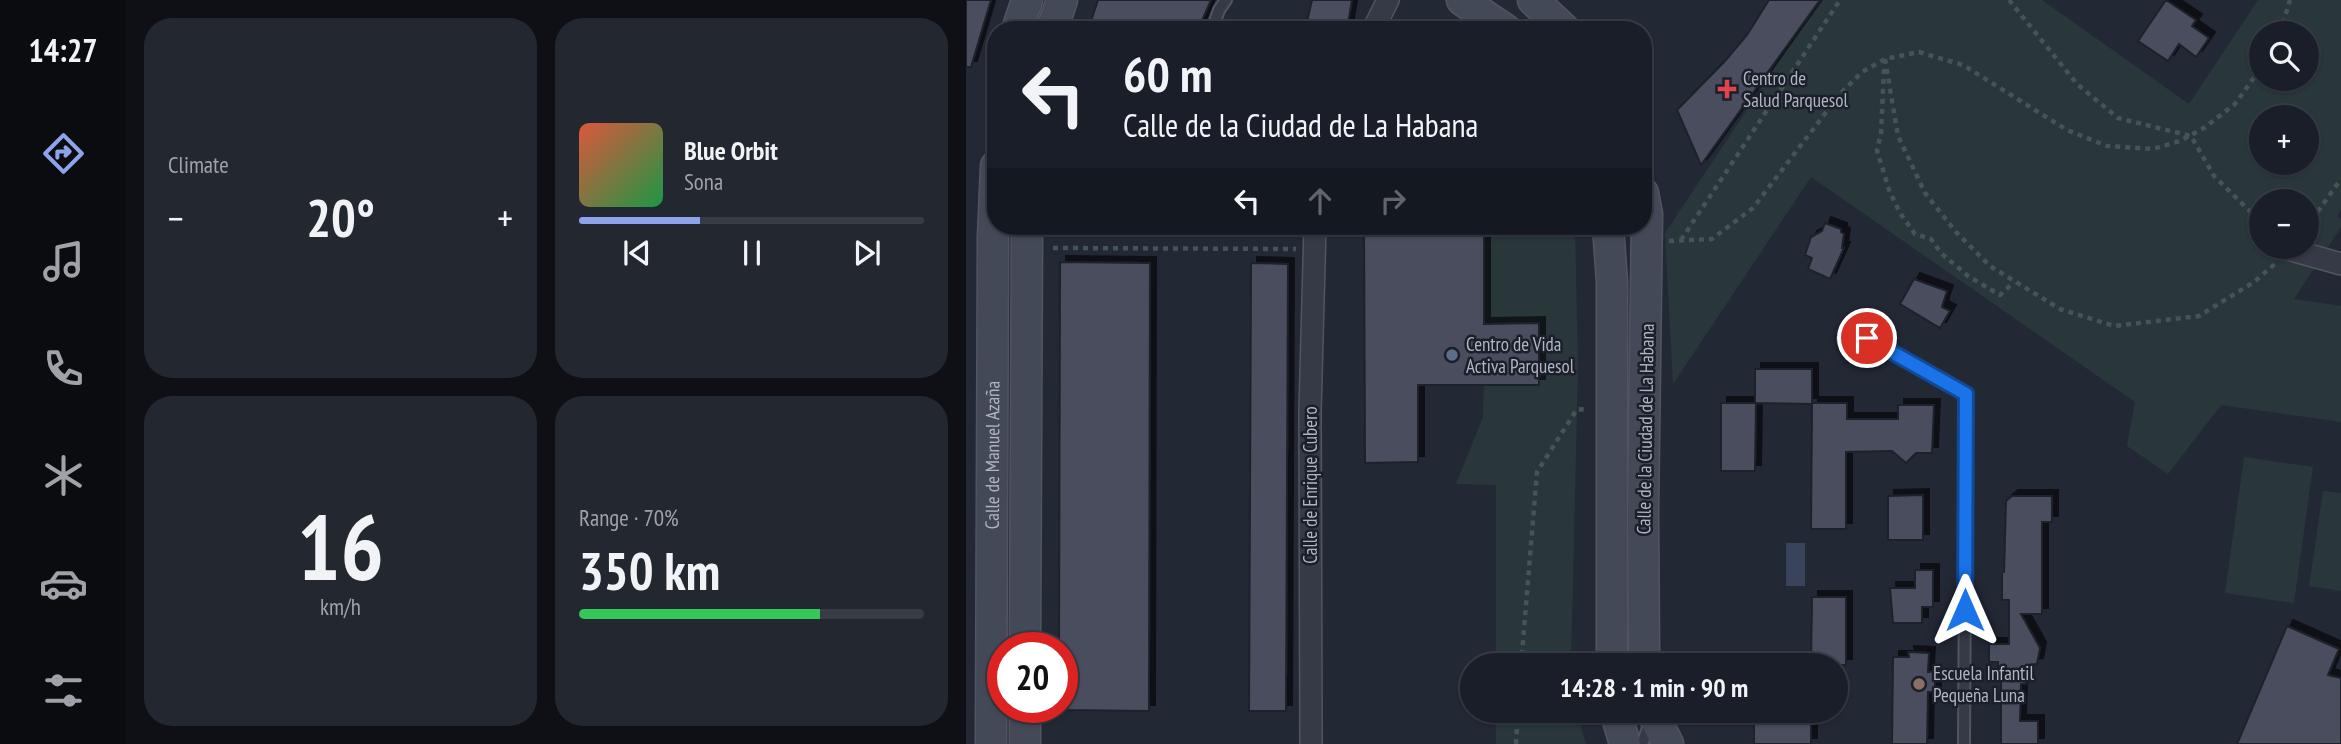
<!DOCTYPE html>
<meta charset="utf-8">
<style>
body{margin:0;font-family:"PT Sans Narrow",sans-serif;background:#232730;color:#f1f3f6;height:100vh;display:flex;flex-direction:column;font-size:26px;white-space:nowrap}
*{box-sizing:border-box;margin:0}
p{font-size:23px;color:#9fa2a8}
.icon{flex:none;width:38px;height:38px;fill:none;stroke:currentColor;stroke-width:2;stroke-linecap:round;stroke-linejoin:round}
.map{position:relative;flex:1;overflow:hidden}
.drawer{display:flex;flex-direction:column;gap:18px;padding:18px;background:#0e1016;width:840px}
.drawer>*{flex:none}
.top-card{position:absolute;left:21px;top:21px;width:665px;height:214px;border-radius:28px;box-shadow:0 2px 5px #0004,0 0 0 2px #383c45;background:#1a1e28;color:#f1f3f6;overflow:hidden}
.tools{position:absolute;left:1283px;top:21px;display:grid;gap:14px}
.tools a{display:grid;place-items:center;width:70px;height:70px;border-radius:50%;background:#1a1e28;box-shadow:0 2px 5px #0004,0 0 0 2px #383c45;font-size:35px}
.speed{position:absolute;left:21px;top:632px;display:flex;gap:14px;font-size:35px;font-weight:700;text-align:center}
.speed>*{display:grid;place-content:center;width:91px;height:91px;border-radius:50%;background:#1a1e28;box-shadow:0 2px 5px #0004,0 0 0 2px #383c45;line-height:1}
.speed .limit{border:10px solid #d22;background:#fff;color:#111}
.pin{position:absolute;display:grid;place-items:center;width:60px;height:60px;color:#fff;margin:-30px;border:4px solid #fff;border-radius:50%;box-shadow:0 2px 7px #0007}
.me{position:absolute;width:77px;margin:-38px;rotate:0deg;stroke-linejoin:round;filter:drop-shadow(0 0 5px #0008)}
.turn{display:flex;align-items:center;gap:24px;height:147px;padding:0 21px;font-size:32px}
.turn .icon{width:91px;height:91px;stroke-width:2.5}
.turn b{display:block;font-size:49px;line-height:60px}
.lanes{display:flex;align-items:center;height:66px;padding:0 21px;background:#0003;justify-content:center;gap:35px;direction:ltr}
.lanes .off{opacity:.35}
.big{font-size:52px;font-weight:600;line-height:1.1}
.drawer .card{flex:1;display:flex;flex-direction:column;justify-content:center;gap:10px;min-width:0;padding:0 24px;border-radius:28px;background:#232730}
.drawer .dial{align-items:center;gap:0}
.dial b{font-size:91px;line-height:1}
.song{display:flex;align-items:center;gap:21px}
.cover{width:84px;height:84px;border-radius:10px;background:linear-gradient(135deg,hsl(10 70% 55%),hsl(140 70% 35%))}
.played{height:7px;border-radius:4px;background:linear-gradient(90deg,#8da4ea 35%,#383c45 35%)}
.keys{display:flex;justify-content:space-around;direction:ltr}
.heat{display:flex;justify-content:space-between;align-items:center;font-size:38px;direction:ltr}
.charge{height:10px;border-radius:5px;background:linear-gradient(90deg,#34c759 70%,#383c45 0)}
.drawer .tiles{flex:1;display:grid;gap:18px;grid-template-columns:repeat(2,1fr)}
.trip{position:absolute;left:494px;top:653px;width:388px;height:70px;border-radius:35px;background:#1a1e28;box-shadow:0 2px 5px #0004,0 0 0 2px #383c45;font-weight:600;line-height:70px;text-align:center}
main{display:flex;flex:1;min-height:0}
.tab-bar{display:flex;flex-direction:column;width:126px;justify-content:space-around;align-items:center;background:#0a0c10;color:#9fa2a8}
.tab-bar .icon{width:49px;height:49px}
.tab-bar .selected{color:#8da4ea}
.tab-bar b{font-size:32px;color:#f1f3f6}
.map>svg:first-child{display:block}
</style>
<main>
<nav class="tab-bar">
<b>14:27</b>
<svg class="icon selected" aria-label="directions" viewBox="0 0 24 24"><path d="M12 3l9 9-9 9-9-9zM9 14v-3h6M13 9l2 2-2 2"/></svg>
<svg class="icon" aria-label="music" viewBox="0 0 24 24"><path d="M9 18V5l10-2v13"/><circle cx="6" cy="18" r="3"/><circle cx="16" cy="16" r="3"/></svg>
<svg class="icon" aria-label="phone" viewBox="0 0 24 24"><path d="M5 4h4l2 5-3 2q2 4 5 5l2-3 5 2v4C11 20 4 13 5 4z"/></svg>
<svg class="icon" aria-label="climate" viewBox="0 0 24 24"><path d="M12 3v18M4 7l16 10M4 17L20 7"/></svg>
<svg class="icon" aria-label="car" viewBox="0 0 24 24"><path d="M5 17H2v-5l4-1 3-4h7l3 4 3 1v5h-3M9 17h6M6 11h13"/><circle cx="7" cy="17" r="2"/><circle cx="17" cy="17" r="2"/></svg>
<svg class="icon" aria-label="filters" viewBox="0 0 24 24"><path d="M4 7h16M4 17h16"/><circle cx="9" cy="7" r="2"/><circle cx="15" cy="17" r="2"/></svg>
</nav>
<section class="drawer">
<div class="tiles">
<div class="card"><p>Climate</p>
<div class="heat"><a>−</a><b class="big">20°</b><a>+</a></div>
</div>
<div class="card">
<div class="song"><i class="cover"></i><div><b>Blue Orbit</b><p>Sona</p></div></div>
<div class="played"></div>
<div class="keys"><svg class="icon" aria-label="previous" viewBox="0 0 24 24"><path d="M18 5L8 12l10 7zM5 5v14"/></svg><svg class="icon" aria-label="pause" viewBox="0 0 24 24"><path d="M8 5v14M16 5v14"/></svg><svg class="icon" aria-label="next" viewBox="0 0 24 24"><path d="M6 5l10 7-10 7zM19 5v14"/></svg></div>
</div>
<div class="card dial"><b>16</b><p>km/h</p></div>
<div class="card"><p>Range · 70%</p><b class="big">350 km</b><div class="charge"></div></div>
</div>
</section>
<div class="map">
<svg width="1375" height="744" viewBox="0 0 1375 744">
<defs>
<filter id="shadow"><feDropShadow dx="6" dy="-6" stdDeviation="0" flood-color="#0009"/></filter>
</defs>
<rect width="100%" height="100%" fill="#232835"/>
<!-- green -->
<path fill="#29373a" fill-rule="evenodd" d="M854,0H1076L1223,104L1292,0H1375V210L1371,217L1375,218V227L1328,299L1375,306V422L1255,405L1202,474L1161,446L1169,402L845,177L707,384L699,233ZM1295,33H1340V79H1295ZM1295,117H1340V163H1295ZM1295,201H1340V247H1295Z
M518,226H609L612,367L605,665H530V485L490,484L517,417L518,385L573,384V324H518Z
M1278,457L1347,467L1328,603L1259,593Z
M1357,491L1375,493V591L1343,586Z
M530,711H610L620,744H530Z"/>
<!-- water -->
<path fill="#3a435c" d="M820,543H839V586H820Z"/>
<!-- building -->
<path fill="#484e5d" stroke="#1d212c" stroke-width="2" filter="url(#shadow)" d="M0,0H25L5,67H0Z
M132,0H245L232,30H122Z
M346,0H386L381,30H339Z
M803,0H854L735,165L711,110L759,61L781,35Z
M1200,0L1230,20L1226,26L1243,38L1230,57L1213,44L1202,61L1172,41Z
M859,223L875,229V232L878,234L876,248H878L864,279L842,269L846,258L839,255L845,237L856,231Z
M398,226H518V324L573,323V385H452V462L399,463Z
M94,262L184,263L183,711L96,710V648H93Z
M285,263L322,264L320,711H283Z
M948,279L981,291L976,307L984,311L974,328L934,304Z
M789,369H846V403H881V419H932V405H968L966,453H950L940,463L926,451L880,452V529H845L846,404L790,403L789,471H755V403H789Z
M957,495V540H922V496Z
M1046,496H1086V522H1076V614H1055L1074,648L1071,664L1063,665V669H1060V684H1055L1054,721H1072V744H1035V675L1032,674V662H1023V644H1043V600H1036V572H1038L1040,501Z
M949,570H967V607H956V623H927L924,588H949Z
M846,597H880V665H845Z
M1321,626L1373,649L1362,675L1375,678V744H1271Z
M942,652L963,653L962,672L969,671V692H962L961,744H926L927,657H943Z
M788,721H845V744H788Z"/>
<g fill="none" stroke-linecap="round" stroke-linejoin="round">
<!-- lane casing -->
<g stroke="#505560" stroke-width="14">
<path id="lane" d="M246,30L253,10L260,0
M877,339L901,338L1000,394L998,744
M676,744L685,720"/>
</g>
<!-- street casing -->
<g stroke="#505560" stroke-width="24">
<path id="street" d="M407,30L422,0
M1325,250L1375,264
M345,744L344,412L349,226"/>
</g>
<!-- secondary casing -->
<g stroke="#505560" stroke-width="33">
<g id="secondary">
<path d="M496,0L540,30"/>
<path d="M567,0L599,30"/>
<path d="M51,30L61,0"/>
<path d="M86,30L96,0"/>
<path d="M677,193L681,214L677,512L678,653L680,665"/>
<path d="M642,226L646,282V665"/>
<path d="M59,648L61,226"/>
<path d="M649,710L659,744"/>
<path d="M688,710L689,718L702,744"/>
<path id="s1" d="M25,744L27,237L30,166"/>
<path d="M59,744V707"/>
</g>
</g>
<!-- path -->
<path stroke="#465357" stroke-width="4.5" stroke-dasharray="5 5" stroke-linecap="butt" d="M1043,0L1111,84L1152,118L1225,136L1248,176L1295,222
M1314,33L1324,0
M919,59L932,136L959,193L990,232L1024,266L1094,309L1148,326L1233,316L1288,282L1311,262
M918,69L915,133L911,150L923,190L934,213L949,234L965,239L975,253L1002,276L1034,295L1048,282
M1340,228L1375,179
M715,240L874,0
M703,241L746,239L787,208L874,94L896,72L919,59L953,52L997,65L1101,130L1141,146L1187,149L1214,141L1238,128L1269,104L1295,68
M87,248L330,249
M555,665L571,472L611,409L622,410
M550,744L552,710"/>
<!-- lane -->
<use href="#lane" stroke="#363a46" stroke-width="10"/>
<!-- street -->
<use href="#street" stroke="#363a46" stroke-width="21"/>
<!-- secondary -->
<use href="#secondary" stroke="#444958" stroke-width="30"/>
</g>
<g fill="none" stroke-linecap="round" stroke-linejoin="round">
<!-- route casing -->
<g stroke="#114b97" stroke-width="18">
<path id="route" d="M901,338L1000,394L999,610"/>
</g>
<!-- route -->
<use href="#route" stroke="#1a73e8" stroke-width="12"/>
</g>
<!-- markers -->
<path fill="#e0444e" stroke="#1b1f2a" stroke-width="2.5" d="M757.5 78.5h7v7h7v7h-7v7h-7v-7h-7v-7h7z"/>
<circle fill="#5c6f8a" stroke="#1b1f2a" stroke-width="2.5" cx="486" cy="355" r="7"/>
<circle fill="#8d6e63" stroke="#1b1f2a" stroke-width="2.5" cx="953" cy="684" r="7"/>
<g text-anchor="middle" stroke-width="5" stroke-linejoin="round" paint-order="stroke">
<!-- poi labels -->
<g font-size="19" fill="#b0b5c2" stroke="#1b1f2a" text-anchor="start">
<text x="777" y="85">Centro de<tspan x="777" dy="22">Salud Parquesol</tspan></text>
<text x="500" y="351">Centro de Vida<tspan x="500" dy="22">Activa Parquesol</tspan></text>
<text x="967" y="680">Escuela Infantil<tspan x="967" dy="22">Pequeña Luna</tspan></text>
</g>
<!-- street labels -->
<g font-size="19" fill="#b0b5c2" stroke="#1b1f2a">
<text transform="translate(679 429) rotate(-89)" y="7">Calle de la Ciudad de La Habana</text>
<text dy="7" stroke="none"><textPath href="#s1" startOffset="289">Calle de Manuel Azaña</textPath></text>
<text transform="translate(344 485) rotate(-90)" y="7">Calle de Enrique Cubero</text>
</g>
</g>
</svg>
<div class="tools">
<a><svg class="icon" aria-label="search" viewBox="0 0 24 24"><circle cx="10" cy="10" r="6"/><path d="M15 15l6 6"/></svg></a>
<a>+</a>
<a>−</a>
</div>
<div class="speed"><div class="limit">20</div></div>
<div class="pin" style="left:901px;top:338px;background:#d93025"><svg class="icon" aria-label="arrive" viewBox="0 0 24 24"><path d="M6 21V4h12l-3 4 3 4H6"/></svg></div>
<svg class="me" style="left:999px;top:610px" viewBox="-20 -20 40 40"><path d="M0-17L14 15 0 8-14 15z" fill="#1a73e8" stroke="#fff" stroke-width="4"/></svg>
<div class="trip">14:28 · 1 min · 90 m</div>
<div class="top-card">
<div class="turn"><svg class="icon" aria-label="left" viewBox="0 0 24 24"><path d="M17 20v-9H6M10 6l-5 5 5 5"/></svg><div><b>60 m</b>Calle de la Ciudad de La Habana</div></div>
<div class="lanes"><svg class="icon" aria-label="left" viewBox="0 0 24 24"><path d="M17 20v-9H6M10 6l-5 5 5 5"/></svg><svg class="icon off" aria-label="ahead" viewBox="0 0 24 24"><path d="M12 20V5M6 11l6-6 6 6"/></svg><svg class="icon off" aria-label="right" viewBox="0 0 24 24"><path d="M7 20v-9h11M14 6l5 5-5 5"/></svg></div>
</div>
</div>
</main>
